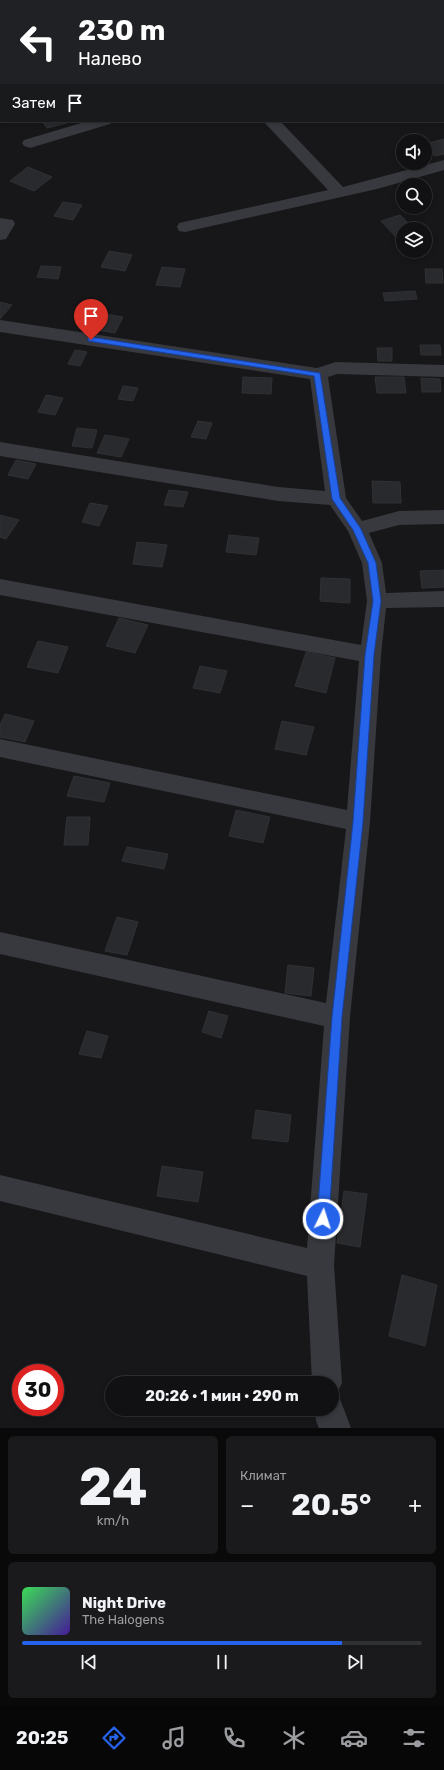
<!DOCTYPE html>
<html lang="ru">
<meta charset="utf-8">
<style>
body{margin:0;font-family:Rubik,sans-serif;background:#1a1a1c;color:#f1f3f6;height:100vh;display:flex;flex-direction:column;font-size:15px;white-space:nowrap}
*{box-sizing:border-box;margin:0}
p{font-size:13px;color:#9c9da0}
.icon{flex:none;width:22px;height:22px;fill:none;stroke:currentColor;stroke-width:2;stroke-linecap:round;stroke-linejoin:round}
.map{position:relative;height:1428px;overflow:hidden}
.panel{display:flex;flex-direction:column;gap:8px;padding:8px;background:#09090a;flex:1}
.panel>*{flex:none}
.banner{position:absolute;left:0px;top:0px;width:444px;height:122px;box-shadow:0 2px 6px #0003,0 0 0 1px #303133;background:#202124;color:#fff;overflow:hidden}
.buttons{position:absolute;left:396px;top:134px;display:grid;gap:8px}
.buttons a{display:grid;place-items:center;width:36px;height:36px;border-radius:50%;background:#111113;box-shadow:0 2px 6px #0003,0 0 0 1px #303133;font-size:20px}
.speed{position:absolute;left:12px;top:1364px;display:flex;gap:8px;font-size:20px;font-weight:700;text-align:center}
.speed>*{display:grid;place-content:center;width:52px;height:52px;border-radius:50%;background:#111113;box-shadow:0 2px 6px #0003,0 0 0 1px #303133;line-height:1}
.speed .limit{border:6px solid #d22;background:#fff;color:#111}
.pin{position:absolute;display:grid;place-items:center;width:34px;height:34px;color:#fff;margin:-41px -17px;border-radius:50% 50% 50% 0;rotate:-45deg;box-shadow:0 0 4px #0007}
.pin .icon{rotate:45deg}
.me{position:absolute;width:44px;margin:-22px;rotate:4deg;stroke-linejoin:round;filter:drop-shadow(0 0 3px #0008)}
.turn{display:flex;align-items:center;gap:14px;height:84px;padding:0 12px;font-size:18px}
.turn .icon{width:52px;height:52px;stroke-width:2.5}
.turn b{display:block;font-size:28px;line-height:34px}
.then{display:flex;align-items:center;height:38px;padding:0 12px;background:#0003;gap:8px;font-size:15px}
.big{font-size:30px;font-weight:700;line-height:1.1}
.panel .widget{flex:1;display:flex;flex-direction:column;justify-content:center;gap:6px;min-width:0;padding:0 14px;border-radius:6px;background:#1a1a1c}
.panel .dial{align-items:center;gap:0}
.dial b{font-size:52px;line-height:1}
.song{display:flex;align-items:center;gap:12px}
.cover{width:48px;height:48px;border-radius:6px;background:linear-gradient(135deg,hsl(130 70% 55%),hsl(260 70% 35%))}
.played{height:4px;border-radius:2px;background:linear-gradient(90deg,#2563eb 80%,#303133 80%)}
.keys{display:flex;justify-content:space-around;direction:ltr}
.heat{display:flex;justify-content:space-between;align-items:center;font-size:22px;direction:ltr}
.panel .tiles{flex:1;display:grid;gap:8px;grid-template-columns:1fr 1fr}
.widget:last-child{grid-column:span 2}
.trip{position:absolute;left:105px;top:1376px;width:234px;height:40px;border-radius:20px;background:#111113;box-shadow:0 2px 6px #0003,0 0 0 1px #303133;font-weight:700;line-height:40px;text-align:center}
.menu{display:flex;height:64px;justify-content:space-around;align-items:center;background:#070708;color:#9c9da0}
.menu .icon{width:28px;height:28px}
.menu .on{color:#2563eb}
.menu b{font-size:18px;color:#f1f3f6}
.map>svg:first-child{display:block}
</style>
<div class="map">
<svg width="444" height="1428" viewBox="0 0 444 1428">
<rect width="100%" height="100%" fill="#171719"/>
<!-- building -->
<path fill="#292a2d" stroke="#303135" d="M42,121H69L70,122L47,128Z
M444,139V154L435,156L425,146V144Z
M28,167L52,177L34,191L10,181Z
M63,202L82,205L73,220L54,216Z
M400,215L414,229H403V234L395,236L381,221Z
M109,251L132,255L125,271L101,267Z
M41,266L61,267L58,279L37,277Z
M162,267L185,269L180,287L156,285Z
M425,269H442L443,283H426Z
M415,291L417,299L385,301L383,293Z
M0,302L12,305L0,319Z
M93,312L123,317L115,333L85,328Z
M420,345H440L441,355H421Z
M377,348H392V361H378Z
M75,350L87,352L80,366L68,364Z
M243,377L272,378L271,394L242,393Z
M375,377H404L406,393H377Z
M421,378L440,379L441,392H422Z
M123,386L138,388L133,401L118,399Z
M46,395L63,398L55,415L38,412Z
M198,421L212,423L206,439L191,437Z
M77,428L97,430L92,448L72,446Z
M105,435L129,439L121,457L97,453Z
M16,460L36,464L28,479L8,475Z
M372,481L400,482L401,503H373Z
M169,490L188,492L183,507L164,505Z
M90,503L108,506L99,526L82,522Z
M0,515L19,520L6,539L0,537Z
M229,535L259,538L256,555L226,552Z
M137,542L167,545L162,567L133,564Z
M444,570V587L422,588L420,571Z
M321,578L350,579V603L320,601Z
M119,618L148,625L135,653L106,646Z
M38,641L68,647L58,673L27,667Z
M306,652L335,658L326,693L295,686Z
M200,666L227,671L220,693L193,688Z
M5,714L34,721L25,742L0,737V725Z
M282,721L314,727L306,755L275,749Z
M74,776L110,783L104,802L67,796Z
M236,810L270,817L263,843L229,836Z
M67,817H90L88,845H64Z
M127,847L168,854L164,869L122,861Z
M117,917L138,922L127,955L105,951Z
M288,965L314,968L311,996L285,993Z
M209,1011L228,1016L221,1038L202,1032Z
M87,1031L108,1036L101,1058L79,1054Z
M256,1110L291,1115L288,1142L252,1138Z
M162,1166L203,1172L198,1202L157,1196Z
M344,1191L367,1194L360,1247L337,1243Z
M402,1275L437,1285L425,1346L389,1336Z"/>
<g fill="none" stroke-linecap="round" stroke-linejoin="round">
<!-- minor -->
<path fill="#37393e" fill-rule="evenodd" d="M154,0H168L169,1H155Z
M0,67H1V75H0Z
M88,121H113L110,124L30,148L24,146L22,143L24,140Z
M263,121H280L343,187L444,160V170L377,189L185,232L179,231L177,227L179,223L328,190Z
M0,218L13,220L15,224L6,239L0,240Z
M0,320L317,368L336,362L444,365V377L337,374L328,377L346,498L362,521L399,511L444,510V524L399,525L369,533L382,563L386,593L444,591V607L386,608L381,655L370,822L350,1017L334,1265L342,1383L337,1393L333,1395L340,1399L351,1428H319L316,1421L315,1409H332V1383H312L307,1276L0,1201V1175L307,1248L324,1026L0,954V932L326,1003L346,829L0,757V739L347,810L359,661L0,595V579L361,645L367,601L362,563L348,531L330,505L278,501L0,456V442L278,487L325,491L310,379L0,332Z"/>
</g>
<!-- route -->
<path fill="#2563eb" stroke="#184099" d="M91,337L320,373L340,498L361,529L376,563L381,601L374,655L363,822L342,1017L329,1219L327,1223L323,1224L319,1223L317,1219L332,1017L353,822L365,655L373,601L368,563L353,530L332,499L314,376L88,341V338Z"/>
</svg>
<div class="buttons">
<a><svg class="icon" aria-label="sound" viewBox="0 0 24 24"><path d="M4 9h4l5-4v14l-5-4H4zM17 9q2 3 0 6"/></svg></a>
<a><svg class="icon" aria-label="search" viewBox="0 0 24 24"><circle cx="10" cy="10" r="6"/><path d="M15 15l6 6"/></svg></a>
<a><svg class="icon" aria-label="layers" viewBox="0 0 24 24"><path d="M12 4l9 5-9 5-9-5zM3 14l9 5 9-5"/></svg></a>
</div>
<div class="speed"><div class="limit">30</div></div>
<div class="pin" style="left:91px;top:340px;background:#d93025"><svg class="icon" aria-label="arrive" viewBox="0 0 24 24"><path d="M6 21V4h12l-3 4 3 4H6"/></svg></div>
<svg class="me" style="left:323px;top:1219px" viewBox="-20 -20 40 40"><circle r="17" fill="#2563eb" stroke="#fff" stroke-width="3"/><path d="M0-11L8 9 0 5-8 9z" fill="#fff"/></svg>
<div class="trip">20:26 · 1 мин · 290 m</div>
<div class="banner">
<div class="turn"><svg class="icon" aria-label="left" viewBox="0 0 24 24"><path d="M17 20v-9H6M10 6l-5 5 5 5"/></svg><div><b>230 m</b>Налево</div></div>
<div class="then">Затем<svg class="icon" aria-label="arrive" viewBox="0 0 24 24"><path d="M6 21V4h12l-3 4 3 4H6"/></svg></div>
</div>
</div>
<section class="panel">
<div class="tiles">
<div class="widget dial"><b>24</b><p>km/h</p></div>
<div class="widget"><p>Климат</p>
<div class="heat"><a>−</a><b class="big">20.5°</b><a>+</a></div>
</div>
<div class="widget">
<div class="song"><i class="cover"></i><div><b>Night Drive</b><p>The Halogens</p></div></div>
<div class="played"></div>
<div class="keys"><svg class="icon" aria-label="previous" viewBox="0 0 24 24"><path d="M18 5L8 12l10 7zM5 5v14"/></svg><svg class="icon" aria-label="pause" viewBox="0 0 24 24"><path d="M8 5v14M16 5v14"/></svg><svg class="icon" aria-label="next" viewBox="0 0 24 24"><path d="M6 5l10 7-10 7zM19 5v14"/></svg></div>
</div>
</div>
</section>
<nav class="menu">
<b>20:25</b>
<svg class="icon on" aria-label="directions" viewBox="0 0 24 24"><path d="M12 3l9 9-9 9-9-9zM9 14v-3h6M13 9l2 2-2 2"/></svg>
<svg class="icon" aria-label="music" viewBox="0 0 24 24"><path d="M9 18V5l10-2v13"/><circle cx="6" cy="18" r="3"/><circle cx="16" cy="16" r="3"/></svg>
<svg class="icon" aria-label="phone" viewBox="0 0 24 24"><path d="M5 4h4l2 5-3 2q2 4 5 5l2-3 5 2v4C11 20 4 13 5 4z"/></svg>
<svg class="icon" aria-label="climate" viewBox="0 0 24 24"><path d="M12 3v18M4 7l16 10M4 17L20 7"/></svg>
<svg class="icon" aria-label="car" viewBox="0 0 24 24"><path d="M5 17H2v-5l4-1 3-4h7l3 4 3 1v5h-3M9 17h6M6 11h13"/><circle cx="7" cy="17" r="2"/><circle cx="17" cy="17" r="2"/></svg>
<svg class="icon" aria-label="filters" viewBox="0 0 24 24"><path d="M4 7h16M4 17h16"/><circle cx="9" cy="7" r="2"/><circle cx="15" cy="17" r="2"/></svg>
</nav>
